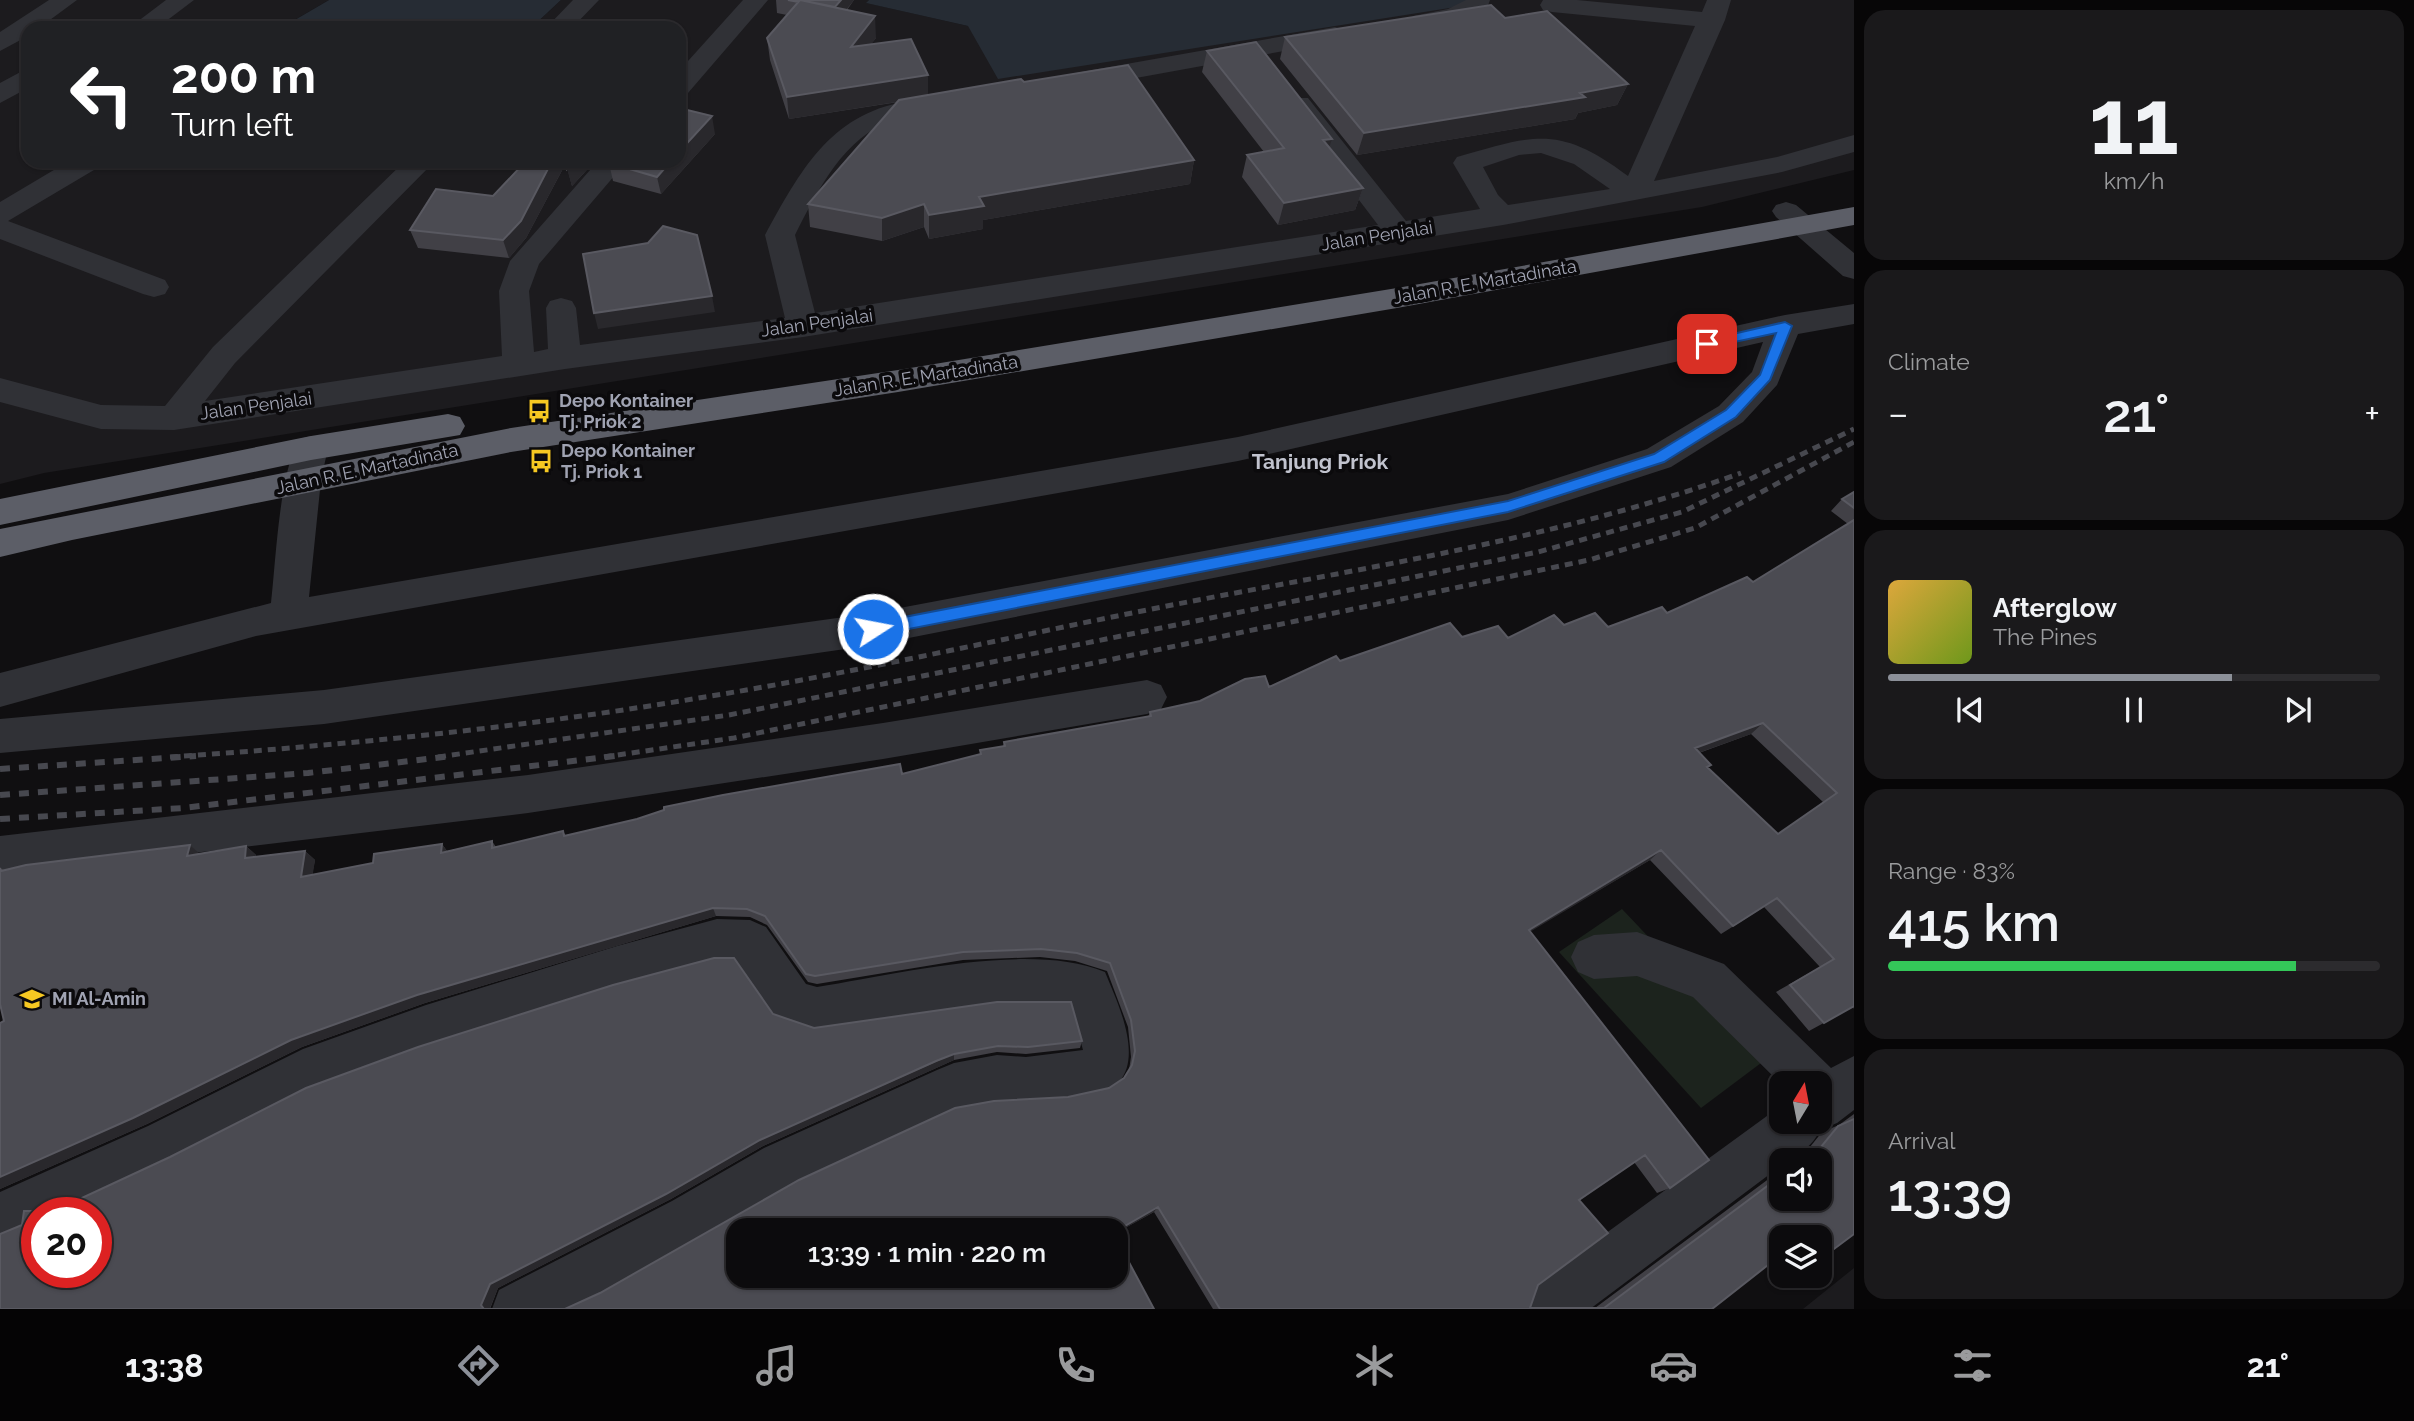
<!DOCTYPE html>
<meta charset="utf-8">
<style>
body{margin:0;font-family:Raleway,sans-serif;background:#1a191b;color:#f1f3f6;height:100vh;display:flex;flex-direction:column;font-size:26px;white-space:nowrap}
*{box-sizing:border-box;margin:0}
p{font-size:23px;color:#9a9b9d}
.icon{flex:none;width:38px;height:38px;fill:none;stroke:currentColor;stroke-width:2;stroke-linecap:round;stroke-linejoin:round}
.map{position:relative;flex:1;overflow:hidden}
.sheet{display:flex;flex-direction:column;gap:10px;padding:10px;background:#070607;width:560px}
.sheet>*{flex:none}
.top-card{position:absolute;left:21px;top:21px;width:665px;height:147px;border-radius:21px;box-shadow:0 2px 5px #0004,0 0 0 2px #2c2b2e;background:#202124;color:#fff;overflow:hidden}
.needle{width:46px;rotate:10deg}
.buttons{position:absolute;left:1769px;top:1071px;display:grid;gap:14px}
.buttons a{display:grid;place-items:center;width:63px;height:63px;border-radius:14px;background:#0c0b0d;box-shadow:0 2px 5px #0004,0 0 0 2px #2c2b2e;font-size:35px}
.speed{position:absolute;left:21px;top:1197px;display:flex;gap:14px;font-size:35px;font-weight:700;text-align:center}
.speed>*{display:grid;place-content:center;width:91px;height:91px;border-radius:50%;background:#0c0b0d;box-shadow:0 2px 5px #0004,0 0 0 2px #2c2b2e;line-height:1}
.speed .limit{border:10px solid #d22;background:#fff;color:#111}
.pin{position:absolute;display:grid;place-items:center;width:60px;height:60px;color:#fff;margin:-30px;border-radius:14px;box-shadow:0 4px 10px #0006}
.me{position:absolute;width:77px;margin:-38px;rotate:79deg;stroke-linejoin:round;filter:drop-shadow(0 0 5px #0008)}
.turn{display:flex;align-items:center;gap:24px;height:147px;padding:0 35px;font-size:32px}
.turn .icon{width:91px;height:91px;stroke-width:2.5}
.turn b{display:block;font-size:49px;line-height:60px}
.big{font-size:52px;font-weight:600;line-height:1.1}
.sheet .card{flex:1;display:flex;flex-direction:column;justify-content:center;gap:10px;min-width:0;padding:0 24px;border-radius:21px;background:#1a191b}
.sheet .dial{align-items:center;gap:0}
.dial b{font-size:91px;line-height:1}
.song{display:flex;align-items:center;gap:21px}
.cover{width:84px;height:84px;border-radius:10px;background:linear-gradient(135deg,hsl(40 70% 55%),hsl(80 70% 35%))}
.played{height:7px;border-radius:4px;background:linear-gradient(90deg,#8c9099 70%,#2c2b2e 70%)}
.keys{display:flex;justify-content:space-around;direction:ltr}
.heat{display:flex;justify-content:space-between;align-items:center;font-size:38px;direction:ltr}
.charge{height:10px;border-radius:5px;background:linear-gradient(90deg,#34c759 83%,#2c2b2e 0)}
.trip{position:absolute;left:726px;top:1218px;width:402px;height:70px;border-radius:21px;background:#0c0b0d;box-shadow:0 2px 5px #0004,0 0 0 2px #2c2b2e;font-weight:600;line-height:70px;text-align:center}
.tabs{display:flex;height:112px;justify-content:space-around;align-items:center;background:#050405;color:#9a9b9d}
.tabs .icon{width:49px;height:49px}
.tabs .current{color:#8c9099}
.tabs b{font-size:32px;color:#f1f3f6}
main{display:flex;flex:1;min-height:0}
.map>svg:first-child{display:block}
</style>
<main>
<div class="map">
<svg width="1854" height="1309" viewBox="0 0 1854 1309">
<rect width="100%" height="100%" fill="#100f11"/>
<!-- built -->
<path fill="#1c1b1e" d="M0,0H329L281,28H28V161H332L349,165L354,161H679V28H531L561,0H869L867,3L968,26L1475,0H1854V170L1702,207L44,473L0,484Z
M1854,1268V1309H1803Z"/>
<!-- green -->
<path fill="#1c231d" d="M1622,909L1765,1060L1701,1108L1559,952Z"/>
<!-- water -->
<path fill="#262c34" d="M329,0H561L531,28H281Z
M869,0H1475V4L998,79L968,26L866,3Z"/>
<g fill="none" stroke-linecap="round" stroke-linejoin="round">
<!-- minor -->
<path fill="#303136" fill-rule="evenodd" d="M49,0H77L39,28H28V36L0,51V32Z
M166,0H194L157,28H129Z
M573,0H599L572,28H546Z
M743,0H768L688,93L679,95V71Z
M1466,0H1490L1486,11C1464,20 1436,32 1413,26L1410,21L1413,16L1448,9Z
M1543,0H1577L1702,12L1707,0H1731L1725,20L1654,181L1777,157L1854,135V152L1782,172L1503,225L803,337L565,369L174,430L101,429L0,402V378L101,405L165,406L213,347L405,161H435L235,363L205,401L502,356L499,291L510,261L598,161H627L539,264L529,291L534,352L548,349L546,308L550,301L561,298L572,301L576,308L580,345L785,318L765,235C799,173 830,114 905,102C919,99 934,96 948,99L952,105L948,111C931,115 912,115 895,120C844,135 817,192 795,235L815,313L1378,225L1286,104L1290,98H1308L1406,221L1480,209L1453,163L1457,157C1534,135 1559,124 1628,176L1695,26L1552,12L1543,10L1540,5ZM1541,153L1574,164L1610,189L1508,205L1498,195L1483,167L1519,155Z
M1335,27L1344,30L1348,35L1344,40L1081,88L1072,86L1068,80L1072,74L1081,72Z
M28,68V88L0,103V83Z
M69,161H103L99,167L8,221L165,280L169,287L165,294L154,297L143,294L0,239V202Z
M1786,202L1796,205L1854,253V279L1843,276L1776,217L1772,211L1776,205Z
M1854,304V324L1798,334L1777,385L1743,422L1671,467L1508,520L873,645L324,724L0,753V719L324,690L873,613L1508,494L1647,449L1719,406L1752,372L1763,342L1238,461L256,636L0,707V673L271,603C276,560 279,475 299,439L311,436L323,439L328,448L321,480L309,597L1238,437L1785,315Z
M1147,680L1161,685L1167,697L1161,709L1147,714L883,759L528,813L0,876V836L528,775L883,723Z
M717,919L750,920L766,927L806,984L817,987C897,974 1030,941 1105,972C1117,1001 1143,1055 1119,1082C1091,1114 994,1095 954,1112C902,1133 849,1158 800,1183C754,1207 711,1235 666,1259C644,1271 592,1304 571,1309C550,1309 514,1309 492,1309L499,1290L672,1201L764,1148L937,1070L954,1063L997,1055L1026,1057L1083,1050L1071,1007H996L817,1033L776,1019L738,963H717L617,990L426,1051L315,1092L182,1160L68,1213H37V1227L0,1243V1192L148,1126L303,1049L426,1005L617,946Z
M1637,932L1724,964L1831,1068L1854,1056V1110L1837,1123L1820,1130C1815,1143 1796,1160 1782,1160V1165L1590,1309H1521L1528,1290L1782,1105V1122H1820V1083L1782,1085L1693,997L1637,976L1594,979L1578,972L1571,957L1578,942L1594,935Z"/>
<!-- highway -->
<path fill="#5c5e67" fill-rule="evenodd" d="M1854,207V225L1397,308L898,392L511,452L72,540L0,557V529L511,428L898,370L1397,288Z
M448,414L460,417L465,426L460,435L311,460L0,525V499L311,436Z"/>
<!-- rail-far1 -->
<path stroke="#47484f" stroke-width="5" stroke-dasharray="8 6" stroke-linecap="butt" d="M170,757C349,745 527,727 705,697C858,672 1010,637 1162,607C1355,569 1555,540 1741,473
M438,757L729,715L1538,552L1682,512L1854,429
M604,757L734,738L1589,560L1695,528L1854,442"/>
<!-- rail -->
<path stroke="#47484f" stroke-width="6" stroke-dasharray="10 9" stroke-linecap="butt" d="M0,769L196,756
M0,795L308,773L452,756
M0,819L183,808L615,756"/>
</g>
<!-- wall -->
<path fill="#414046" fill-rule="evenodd" d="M776,0H854L847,10L876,38L871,44L928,95L1024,82L1194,160L1190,184L983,220V229L929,239L924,227L882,241L810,227L808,204L898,102L789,119L770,60L767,38L787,15L777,13Z
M1505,18L1628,84L1617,105L1578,113L1575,119L1357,155L1280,59L1285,37Z
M1207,51L1363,188L1355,210L1278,225L1242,177L1247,155L1264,152L1202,72Z
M715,134L661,194L613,181L609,163Z
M526,161H595L572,186L566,163L526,238L509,258L418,248L410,230L493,196Z
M1854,492V1009L1853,1007L1809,1031L1776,992L1820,967L1764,907L1721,934L1650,860L1530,931L1709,1160L1670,1188L1657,1193L1634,1162L1579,1200L1608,1233L1538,1285L1530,1308H1595L1782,1169V1199H1820V1160H1789L1806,1152L1822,1132L1839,1125L1854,1114V1234L1830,1252L1820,1254V1237H1782V1254L1712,1309H1213L1154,1212L1116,1233V1230H738V1276H1116V1238L1154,1309H0V1234L22,1225L24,1211H54L170,1157L306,1088L418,1047L613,985L714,958H734L773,1014L814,1028L997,1002H1071L1082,1041L1080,1048L1026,1054L997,1052L954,1060L763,1146L671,1199L498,1288L490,1309H565L600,1293L799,1180L955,1108L994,1101L1068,1097L1109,1088L1124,1078L1129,1070L1131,1057L1128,1027L1107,971L1075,961L1040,957L963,960L817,984L808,982L767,925L750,917L716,916L425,1003L302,1047L147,1124L0,1189V1023L4,1021L0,1004V868L4,870L26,865L190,845L199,854L246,846L256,855V857L305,851L315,860L312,875L373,863L374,854L442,844L447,851L492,841L496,847L563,831L566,836L637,819L664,810V807L723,795L900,764L902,774L980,755V750L1003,746L1004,742L1148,717L1150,712L1200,701L1245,679L1265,676L1269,687L1336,656L1340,661L1450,623L1462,637L1498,626L1508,638L1554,615L1564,625L1595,613L1608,627L1662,607L1667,613L1747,577L1753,582L1848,524L1831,511L1842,499ZM1751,734L1823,802L1778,834L1708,768L1711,765L1699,753ZM37,1213H96V1272H37Z"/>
<!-- shaded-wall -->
<path fill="#29282c" d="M841,0H854L834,25L833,9Z
M875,16L876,38L852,69L851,47Z
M928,75V97L789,119L787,97Z
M1628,84L1617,105L1578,113L1575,119L1357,155L1364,133Z
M712,116L715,134L661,194L657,177L671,161H679V152Z
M1332,139L1325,160L1323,140Z
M1194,160L1190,184L983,220V229L929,239V215L979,197Z
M552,161H567L526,238L509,258L503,240Z
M574,161H595L572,186L567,169Z
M1363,188L1355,210L1278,225L1284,203Z
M924,204V227L882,241V218Z
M712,296L715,312L598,329L594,313Z
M1763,723L1751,734L1684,758L1695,748Z
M442,844L449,854L441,853Z
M190,845L201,855L187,856Z
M246,846L256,855L255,867L245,858Z
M1661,850L1650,860L1520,938L1529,930Z
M305,851L315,860L311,886L301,877Z
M713,908L716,916L425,1003L302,1047L147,1124L0,1189V1177L291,1040L417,995Z
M954,1054V1060L763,1146L671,1199L498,1288L490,1308V1309H484L481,1305L490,1284L760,1140Z
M1158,1207L1154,1212L1116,1233V1231Z"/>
<!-- building -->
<path fill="#4b4b52" stroke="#595961" stroke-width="2" fill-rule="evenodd" d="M788,0H841L835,7L800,0L798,2Z
M800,0L875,16L851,47L911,39L928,75L787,97L767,38Z
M1491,5L1505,18L1547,11L1628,84L1580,93L1585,97L1364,133L1285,37Z
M1256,42L1332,139L1323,140L1363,188L1284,203L1247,155L1284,148L1207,51Z
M1128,65L1194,160L979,197L984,206L929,215L924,204L882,218L808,204L899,100L1021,79L1024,82Z
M679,108L712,116L679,152Z
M526,161H552L521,221L503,240L410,230L436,189L493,196Z
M566,161H574L567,169Z
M611,161H671L657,177L609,163Z
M663,226L697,235L712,296L594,313L583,254L648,243Z
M1854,492V508L1842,499Z
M1854,520V1006L1824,1023L1790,985L1834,959L1777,898L1733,926L1661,850L1529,930L1709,1160L1670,1188L1645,1155L1579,1200L1608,1233L1538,1285L1530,1308H1604L1782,1175V1199H1820V1160H1799L1800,1157L1821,1147L1838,1126L1854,1119V1234L1830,1252L1820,1240V1237H1818L1811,1230L1802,1237H1782V1254L1712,1309H1220L1158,1207L1116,1231L738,1230V1276H1116V1238L1154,1309H0V1234L22,1225L24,1211H54L170,1157L306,1088L418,1047L613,985L714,958H734L773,1014L814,1028L997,1002H1071L1082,1041L1028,1047L998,1046L954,1054L936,1061L760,1140L666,1194L490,1284L481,1305L484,1309H565L600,1293L799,1180L955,1108L994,1101L1068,1097L1109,1088L1124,1078L1132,1065L1135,1051L1131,1020L1110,963L1077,953L1041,949L963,952L815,976L806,974L765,916L747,909L713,908L417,995L291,1040L133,1118L0,1177V1023L4,1021L0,1004V868L1,871L26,865L190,845L187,856L246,846L245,858L305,851L301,877L373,863L374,854L442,844L441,853L492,841V848L563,831L564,836L637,819L664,810V807L723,795L900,764L902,774L981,754L980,750L1005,746L1004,742L1151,716L1150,712L1200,701L1245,679L1265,676L1269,687L1336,656L1340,661L1450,623L1462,637L1498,626L1508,638L1554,615L1564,625L1595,613L1608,627L1662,607L1667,613L1747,577L1753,582ZM1763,723L1837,793L1778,834L1707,767L1711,765L1695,748ZM37,1213H96V1272H37Z"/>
<!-- route -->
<path fill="#1a73e8" stroke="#114b97" stroke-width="2" d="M1785,322L1792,326L1770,380L1736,417L1664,462L1508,512L873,636L865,629L873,623L1508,501L1654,454L1726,410L1760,375L1776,333L1707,348L1701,344L1702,341Z"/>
<!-- icons -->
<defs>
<g id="bus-bare" transform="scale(1.89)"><path d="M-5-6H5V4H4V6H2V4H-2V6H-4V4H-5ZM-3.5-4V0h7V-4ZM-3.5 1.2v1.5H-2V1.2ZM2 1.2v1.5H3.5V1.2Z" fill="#f6c822" stroke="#0b0a0c" stroke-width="2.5" paint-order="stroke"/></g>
<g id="school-bare" transform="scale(1.89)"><path d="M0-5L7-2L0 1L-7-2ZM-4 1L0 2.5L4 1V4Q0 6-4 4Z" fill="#f6c822" stroke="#0b0a0c" stroke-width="2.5" paint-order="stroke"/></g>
</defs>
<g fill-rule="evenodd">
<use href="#bus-bare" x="539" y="411"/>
<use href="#bus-bare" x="541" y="461"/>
<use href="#school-bare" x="32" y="999"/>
</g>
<g text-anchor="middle" stroke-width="7" stroke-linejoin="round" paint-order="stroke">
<!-- street labels -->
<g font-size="18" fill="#a0a3b2" stroke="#0b0a0c">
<text transform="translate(1377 236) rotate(-9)" y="6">Jalan Penjalai</text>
<text transform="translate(1485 282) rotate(-10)" y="6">Jalan R. E. Martadinata</text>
<text transform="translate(817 323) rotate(-8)" y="6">Jalan Penjalai</text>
<text transform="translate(926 376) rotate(-9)" y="6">Jalan R. E. Martadinata</text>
<text transform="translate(256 406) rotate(-8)" y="6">Jalan Penjalai</text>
<text transform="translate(367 469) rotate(-12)" y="6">Jalan R. E. Martadinata</text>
</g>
<!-- poi labels -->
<g font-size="18" font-weight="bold" fill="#a0a3b2" stroke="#0b0a0c" text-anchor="start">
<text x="559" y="407">Depo Kontainer<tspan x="559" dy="21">Tj. Priok 2</tspan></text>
<text x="561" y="457">Depo Kontainer<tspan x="561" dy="21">Tj. Priok 1</tspan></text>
<text x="52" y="1005">MI Al-Amin</text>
</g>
<!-- quarter labels -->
<g font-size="21" font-weight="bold" fill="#c1c3ce" stroke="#0b0a0c">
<text x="1320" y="469">Tanjung Priok</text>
</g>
</g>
</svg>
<div class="buttons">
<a><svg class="needle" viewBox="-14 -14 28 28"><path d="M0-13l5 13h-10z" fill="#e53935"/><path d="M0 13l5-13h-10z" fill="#9a9b9d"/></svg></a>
<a><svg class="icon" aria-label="sound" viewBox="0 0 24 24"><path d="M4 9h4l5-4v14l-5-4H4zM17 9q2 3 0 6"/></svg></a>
<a><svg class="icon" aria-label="layers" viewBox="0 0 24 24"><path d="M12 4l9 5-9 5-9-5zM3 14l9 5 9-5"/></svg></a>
</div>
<div class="speed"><div class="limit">20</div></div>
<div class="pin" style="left:1707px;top:344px;background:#d93025"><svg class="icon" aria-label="arrive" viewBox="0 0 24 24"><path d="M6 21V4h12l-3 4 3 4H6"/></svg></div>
<svg class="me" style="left:873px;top:629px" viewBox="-20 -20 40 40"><circle r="17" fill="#1a73e8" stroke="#fff" stroke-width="3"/><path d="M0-11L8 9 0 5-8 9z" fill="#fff"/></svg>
<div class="trip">13:39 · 1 min · 220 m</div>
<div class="top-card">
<div class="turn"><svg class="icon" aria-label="left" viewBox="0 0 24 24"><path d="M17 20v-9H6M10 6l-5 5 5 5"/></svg><div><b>200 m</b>Turn left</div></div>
</div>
</div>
<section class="sheet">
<div class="card dial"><b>11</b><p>km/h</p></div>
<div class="card"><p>Climate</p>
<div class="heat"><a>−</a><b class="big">21°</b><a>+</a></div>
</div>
<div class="card">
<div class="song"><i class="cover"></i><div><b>Afterglow</b><p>The Pines</p></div></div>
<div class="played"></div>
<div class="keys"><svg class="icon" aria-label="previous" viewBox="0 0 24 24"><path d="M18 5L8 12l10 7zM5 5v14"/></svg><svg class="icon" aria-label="pause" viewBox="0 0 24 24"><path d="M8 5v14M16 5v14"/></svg><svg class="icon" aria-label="next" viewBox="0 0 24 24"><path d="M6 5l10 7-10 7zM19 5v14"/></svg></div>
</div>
<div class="card"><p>Range · 83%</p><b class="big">415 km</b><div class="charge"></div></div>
<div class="card"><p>Arrival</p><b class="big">13:39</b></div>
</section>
</main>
<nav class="tabs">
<b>13:38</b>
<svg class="icon current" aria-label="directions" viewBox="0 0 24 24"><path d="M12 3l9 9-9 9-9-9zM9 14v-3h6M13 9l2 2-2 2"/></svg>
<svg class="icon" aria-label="music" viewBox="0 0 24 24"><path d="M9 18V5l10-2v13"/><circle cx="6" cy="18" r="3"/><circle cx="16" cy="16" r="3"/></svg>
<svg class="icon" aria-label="phone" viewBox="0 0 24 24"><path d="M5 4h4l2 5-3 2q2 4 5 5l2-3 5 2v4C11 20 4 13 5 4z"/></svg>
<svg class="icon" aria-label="climate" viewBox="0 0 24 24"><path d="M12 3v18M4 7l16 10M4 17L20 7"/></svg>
<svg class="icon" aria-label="car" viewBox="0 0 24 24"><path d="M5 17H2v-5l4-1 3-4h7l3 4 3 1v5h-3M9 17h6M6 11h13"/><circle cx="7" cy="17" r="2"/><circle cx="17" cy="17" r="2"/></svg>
<svg class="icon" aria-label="filters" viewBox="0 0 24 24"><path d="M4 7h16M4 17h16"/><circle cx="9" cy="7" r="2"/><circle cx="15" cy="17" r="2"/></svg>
<b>21°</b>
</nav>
